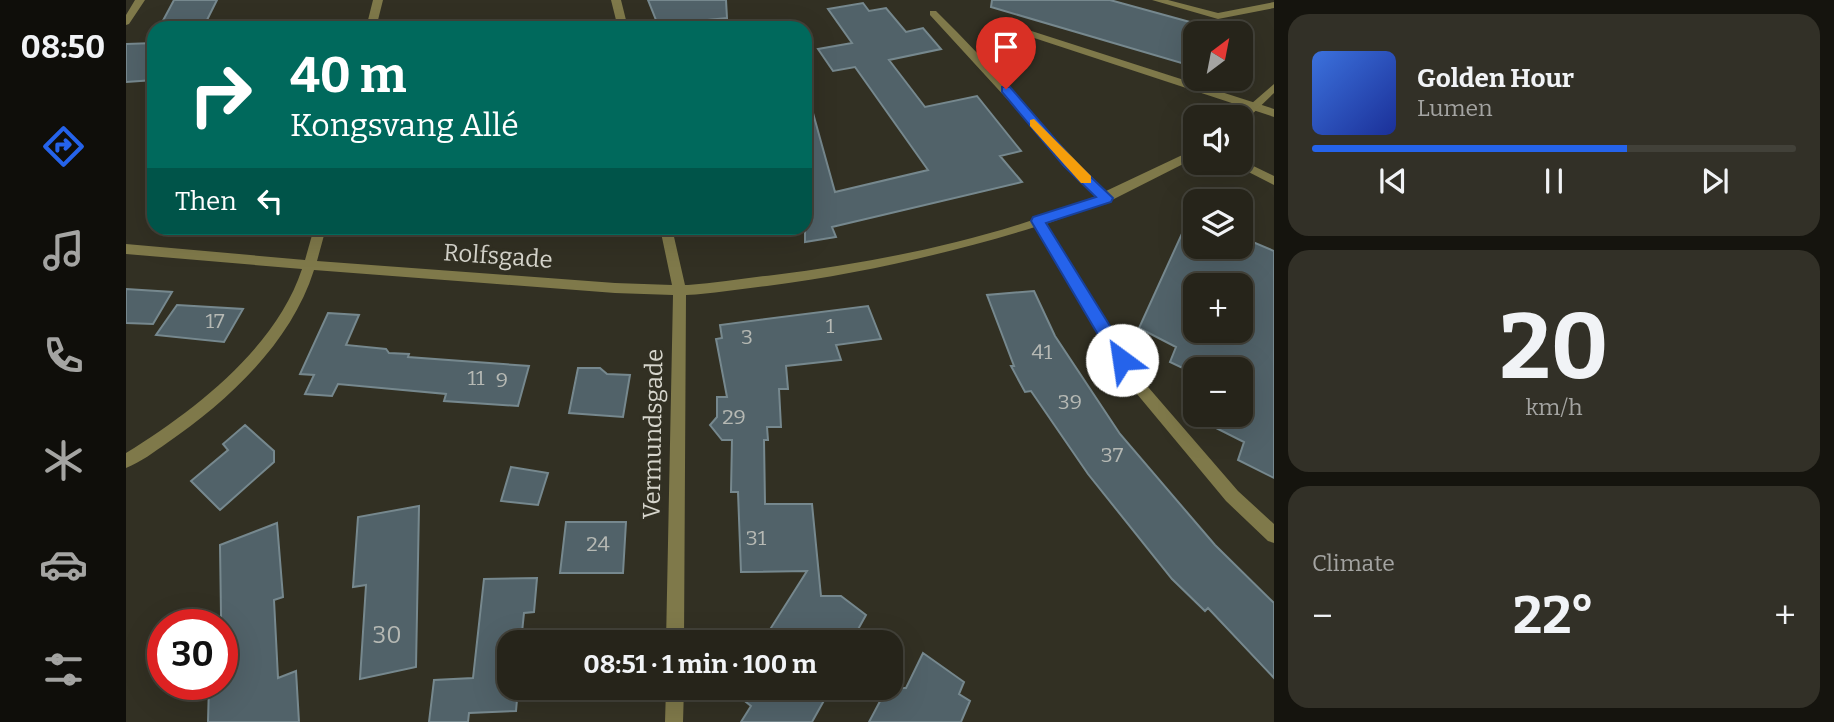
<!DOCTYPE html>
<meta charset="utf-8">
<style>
body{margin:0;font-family:Bitter,serif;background:#323027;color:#f1f3f6;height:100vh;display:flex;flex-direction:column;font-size:26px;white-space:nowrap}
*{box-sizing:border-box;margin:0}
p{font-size:23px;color:#a4a4a2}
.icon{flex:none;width:38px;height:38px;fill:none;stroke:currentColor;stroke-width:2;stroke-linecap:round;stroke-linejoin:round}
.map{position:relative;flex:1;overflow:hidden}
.panel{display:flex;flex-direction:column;gap:14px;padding:14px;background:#15140e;width:560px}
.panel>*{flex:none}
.top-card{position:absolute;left:21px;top:21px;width:665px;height:214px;border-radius:21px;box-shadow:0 7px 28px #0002,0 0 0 2px #424139;background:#00695c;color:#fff;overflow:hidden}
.needle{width:46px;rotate:32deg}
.tools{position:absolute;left:1057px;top:21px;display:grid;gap:14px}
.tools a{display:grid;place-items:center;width:70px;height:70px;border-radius:14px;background:#26241a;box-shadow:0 7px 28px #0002,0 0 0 2px #424139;font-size:35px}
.speed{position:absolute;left:21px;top:609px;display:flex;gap:14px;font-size:35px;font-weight:700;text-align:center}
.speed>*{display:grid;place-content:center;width:91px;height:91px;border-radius:50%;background:#26241a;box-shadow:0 7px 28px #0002,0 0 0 2px #424139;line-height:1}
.speed .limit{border:10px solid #d22;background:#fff;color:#111}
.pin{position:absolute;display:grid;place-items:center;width:60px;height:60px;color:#fff;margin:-72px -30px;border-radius:50% 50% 50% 0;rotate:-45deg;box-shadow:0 0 7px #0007}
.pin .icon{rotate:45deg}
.me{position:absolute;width:77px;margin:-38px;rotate:329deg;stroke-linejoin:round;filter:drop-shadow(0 0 5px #0008)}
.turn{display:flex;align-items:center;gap:24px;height:147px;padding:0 28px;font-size:32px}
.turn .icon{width:91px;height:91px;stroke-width:2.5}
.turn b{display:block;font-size:49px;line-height:60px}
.then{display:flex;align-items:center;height:66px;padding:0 28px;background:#0003;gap:14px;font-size:26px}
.big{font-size:52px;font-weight:700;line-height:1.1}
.panel .card{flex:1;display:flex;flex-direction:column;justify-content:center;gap:10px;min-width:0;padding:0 24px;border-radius:21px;background:#323027}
.panel .dial{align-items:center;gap:0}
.dial b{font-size:91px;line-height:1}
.song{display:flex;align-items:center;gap:21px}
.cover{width:84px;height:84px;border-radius:10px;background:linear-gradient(135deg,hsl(220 70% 55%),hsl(230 70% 35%))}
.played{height:7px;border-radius:4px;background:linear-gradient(90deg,#2563eb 65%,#424139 65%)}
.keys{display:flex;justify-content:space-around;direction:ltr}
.heat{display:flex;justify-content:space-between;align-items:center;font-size:38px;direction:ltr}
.trip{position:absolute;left:371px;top:630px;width:406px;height:70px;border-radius:21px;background:#26241a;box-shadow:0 7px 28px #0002,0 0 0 2px #424139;font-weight:700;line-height:70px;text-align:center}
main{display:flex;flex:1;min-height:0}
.menu{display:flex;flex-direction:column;width:126px;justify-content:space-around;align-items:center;background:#0f0e0a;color:#a4a4a2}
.menu .icon{width:49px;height:49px}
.menu .current{color:#2563eb}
.menu b{font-size:32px;color:#f1f3f6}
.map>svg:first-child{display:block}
</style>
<main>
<nav class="menu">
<b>08:50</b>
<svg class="icon current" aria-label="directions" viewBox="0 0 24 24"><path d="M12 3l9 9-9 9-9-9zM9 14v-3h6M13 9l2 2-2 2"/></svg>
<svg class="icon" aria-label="music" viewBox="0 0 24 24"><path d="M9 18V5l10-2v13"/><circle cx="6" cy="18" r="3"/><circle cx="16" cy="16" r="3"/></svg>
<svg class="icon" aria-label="phone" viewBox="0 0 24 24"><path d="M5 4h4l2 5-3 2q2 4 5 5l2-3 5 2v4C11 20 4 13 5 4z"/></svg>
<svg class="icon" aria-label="climate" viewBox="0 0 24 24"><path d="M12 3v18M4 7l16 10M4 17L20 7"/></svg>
<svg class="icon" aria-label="car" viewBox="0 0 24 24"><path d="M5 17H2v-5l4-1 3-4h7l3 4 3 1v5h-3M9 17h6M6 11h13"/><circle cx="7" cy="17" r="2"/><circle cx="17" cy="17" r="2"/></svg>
<svg class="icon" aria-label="filters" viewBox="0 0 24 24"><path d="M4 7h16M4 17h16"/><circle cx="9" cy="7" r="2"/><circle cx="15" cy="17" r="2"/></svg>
</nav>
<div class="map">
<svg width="1148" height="722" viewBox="0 0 1148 722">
<rect width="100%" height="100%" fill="#323023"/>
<!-- building -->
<path fill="#516269" stroke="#76888e" stroke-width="2" fill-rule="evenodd" d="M48,0H91L77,28H33Z
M522,0H600L601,18L532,25Z
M866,0H984L1104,33H1069V67L865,7Z
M737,3L743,11L760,8L780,32L797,28L815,49L763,60L799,107L851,96L895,151L874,156L896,182L706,227L710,237L679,242V114L687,113L709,192L802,170L729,67L707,71L692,49L726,43L702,9Z
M28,43V80L0,82V44Z
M1064,216L1069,218V247H1115V237L1148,251V478L1112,460L1118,442L1086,426L1090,415H1115V369H1069V374L1044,362L1050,347L1013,328ZM1069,285H1115V331H1069Z
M0,289L46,292L27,324L0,323Z
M908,291L929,336L994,434L1089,545L1148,603V678L1082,608L1079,611L1046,579L962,474L905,391L899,392L885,366H888L861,295Z
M51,305L117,309L98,342L30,335Z
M742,306L755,339L710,345L715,360L660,366L662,389H653L655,427H641L642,440H638L639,504H686L695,596H715L740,615L725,642H636L681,571L615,572L612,492H605L606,440H596L584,425L591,417V397H601L590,339L596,338L594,325Z
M202,313L233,315L220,345L260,349L263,353L283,354L282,357L403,366L392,406L318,401L320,394L212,384L206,396L179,394L188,375L174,374Z
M452,368H474L481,374L504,375L497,417L443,413Z
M119,425L148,451V462L94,510L65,481L102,450L97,444Z
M385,467L422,473L412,505L375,501Z
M293,506L290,667L234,679L240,585L227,587L232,517Z
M440,522H500L497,573H434Z
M151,523L157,597L148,600L152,678L170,671L173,722H82L83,684H96L94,545Z
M411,578L408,612L398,613L395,642H383V688H392L390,711L343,713L342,722H303L308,680L347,678L358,579Z
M797,653L838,682L833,694L844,701L835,722H743L761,688H780Z
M621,688H705L686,722H615L625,706L615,698Z"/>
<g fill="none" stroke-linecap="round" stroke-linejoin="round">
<!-- lane -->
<path fill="#7f794a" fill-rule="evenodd" d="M1026,0H1042L1092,13L1148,2V8L1092,19Z
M887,27H893L1148,109V117L887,31Z
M1115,160L1148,176V185L1105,163H1115Z"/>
<!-- street -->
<path fill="#7f794a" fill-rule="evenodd" d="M9,0H19L3,24L0,25V15Z
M247,0H257L250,28H240Z
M485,0H495L502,28H492Z
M804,11H810C870,69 921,134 980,191L1069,149V158L984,201L920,224L1016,380L1112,491L1148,524V543L1142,541L1100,501L1006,388L909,227C821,254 733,274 641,286C614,289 587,294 560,295L558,642H540L547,295L489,293L188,270C165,343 102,401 41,443C28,452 15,462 0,468V453C68,411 150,348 176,269L0,254V244L179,260L188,228H200L191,261L489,283L546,285L534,228H546L559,285H562C591,283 619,278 648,275C757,261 870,239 970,196L804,15Z
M1148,84V93L1119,121H1115V117H1110Z
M540,688H558L557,722H539Z"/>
</g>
<!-- route -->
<path fill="#2563eb" stroke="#184099" stroke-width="2" d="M876,87H884L947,160L987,198L985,202L920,223L1002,355V365H990L905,221L907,217L970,197L938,166L876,92Z"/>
<!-- slow -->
<path fill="#f59e0b" d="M908,119L965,176V183H955L904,126V120Z"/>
<g text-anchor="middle" stroke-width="6" stroke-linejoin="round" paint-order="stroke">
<!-- number labels -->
<g font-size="21" fill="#b6b9b4">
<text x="89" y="328">17</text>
<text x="704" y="333">1</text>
<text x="621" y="344">3</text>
<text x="916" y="359">41</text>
<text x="350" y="385">11</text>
<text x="376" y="387">9</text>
<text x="944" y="409">39</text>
<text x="608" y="424">29</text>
<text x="986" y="462">37</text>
<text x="630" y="545">31</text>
<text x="472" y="551">24</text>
</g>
<!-- street labels -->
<g font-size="24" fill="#d7d6cd" stroke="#323023">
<text transform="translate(372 256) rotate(4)" y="8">Rolfsgade</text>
<text transform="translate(527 434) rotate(-89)" y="8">Vermundsgade</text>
</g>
<!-- near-number labels -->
<g font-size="24" fill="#b6b9b4">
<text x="261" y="643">30</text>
</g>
</g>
</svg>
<div class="tools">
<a><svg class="needle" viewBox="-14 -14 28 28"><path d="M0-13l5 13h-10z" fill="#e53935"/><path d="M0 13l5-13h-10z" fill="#a4a4a2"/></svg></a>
<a><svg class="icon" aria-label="sound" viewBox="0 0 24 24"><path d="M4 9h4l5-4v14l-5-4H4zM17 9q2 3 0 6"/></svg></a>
<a><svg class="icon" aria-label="layers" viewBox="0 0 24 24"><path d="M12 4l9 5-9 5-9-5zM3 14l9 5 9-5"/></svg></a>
<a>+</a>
<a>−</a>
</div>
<div class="speed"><div class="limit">30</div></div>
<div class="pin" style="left:880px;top:89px;background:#d93025"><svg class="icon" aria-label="arrive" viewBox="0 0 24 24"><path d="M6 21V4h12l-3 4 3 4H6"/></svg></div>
<svg class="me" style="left:996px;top:360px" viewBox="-20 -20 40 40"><circle r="19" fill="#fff"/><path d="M0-13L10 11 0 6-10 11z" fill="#2563eb"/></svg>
<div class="trip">08:51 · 1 min · 100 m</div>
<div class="top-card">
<div class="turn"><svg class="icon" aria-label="right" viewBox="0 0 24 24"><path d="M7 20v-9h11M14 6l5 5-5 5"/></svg><div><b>40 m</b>Kongsvang Allé</div></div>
<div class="then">Then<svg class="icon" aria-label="left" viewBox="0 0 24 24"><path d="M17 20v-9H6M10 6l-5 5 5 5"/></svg></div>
</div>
</div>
<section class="panel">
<div class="card">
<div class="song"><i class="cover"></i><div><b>Golden Hour</b><p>Lumen</p></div></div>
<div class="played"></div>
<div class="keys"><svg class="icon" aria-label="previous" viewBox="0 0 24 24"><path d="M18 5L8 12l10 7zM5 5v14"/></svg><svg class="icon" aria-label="pause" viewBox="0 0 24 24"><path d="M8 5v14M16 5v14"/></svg><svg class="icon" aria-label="next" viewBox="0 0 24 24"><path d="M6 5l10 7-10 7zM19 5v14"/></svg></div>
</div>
<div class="card dial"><b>20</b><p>km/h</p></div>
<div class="card"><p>Climate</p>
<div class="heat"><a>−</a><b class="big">22°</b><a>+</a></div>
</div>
</section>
</main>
